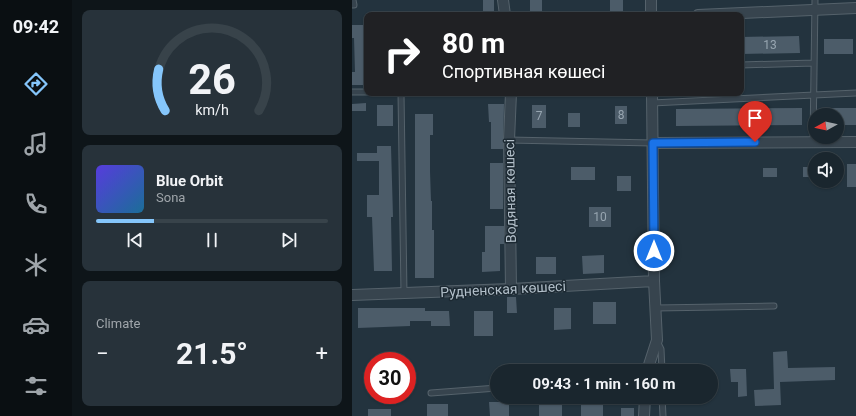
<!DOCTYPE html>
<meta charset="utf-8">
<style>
body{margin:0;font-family:Roboto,sans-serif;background:#27323a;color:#f1f3f6;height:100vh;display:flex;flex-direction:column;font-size:15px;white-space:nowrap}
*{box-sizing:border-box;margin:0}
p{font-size:13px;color:#9fa5aa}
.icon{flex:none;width:22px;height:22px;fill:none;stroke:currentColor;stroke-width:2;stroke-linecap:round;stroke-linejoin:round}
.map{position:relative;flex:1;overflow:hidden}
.details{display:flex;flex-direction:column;gap:10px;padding:10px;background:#0e1519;width:280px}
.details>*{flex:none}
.guide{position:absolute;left:12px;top:12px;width:380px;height:84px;border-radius:8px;box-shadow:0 1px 3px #0004,0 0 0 1px #38434a;background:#202124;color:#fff;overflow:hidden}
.needle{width:26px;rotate:262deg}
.tools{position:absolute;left:456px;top:108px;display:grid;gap:8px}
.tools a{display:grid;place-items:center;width:36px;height:36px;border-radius:50%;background:#1a262e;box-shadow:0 1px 3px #0004,0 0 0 1px #38434a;font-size:20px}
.speed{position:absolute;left:12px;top:352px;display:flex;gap:8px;font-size:20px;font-weight:700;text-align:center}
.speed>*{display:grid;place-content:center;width:52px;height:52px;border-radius:50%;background:#1a262e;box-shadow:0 1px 3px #0004,0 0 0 1px #38434a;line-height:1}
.speed .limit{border:6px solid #d22;background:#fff;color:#111}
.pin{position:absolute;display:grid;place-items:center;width:34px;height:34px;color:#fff;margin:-41px -17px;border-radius:50% 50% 50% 0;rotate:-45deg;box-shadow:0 0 4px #0007}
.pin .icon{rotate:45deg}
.me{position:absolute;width:44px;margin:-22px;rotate:0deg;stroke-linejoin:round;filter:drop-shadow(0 0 3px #0008)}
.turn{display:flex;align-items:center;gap:14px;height:84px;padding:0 12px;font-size:18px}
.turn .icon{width:52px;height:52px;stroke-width:2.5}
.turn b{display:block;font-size:28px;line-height:34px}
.big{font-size:30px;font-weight:700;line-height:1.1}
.details .widget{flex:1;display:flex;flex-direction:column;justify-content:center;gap:6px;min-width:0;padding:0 14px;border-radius:8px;background:#27323a}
.details .dial{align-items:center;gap:0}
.dial svg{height:104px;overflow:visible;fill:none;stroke:#38434a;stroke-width:7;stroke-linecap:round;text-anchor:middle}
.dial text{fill:#f1f3f6;stroke:none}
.song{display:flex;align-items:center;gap:12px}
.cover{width:48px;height:48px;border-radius:6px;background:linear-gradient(135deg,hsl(250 70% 55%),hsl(200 70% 35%))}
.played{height:4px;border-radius:2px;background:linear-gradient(90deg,#85c6fb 25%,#38434a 25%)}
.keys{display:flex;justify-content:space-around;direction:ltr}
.heat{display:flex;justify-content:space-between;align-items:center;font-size:22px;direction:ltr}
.trip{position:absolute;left:138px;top:364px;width:228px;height:40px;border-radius:20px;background:#1a262e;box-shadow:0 1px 3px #0004,0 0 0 1px #38434a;font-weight:700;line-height:40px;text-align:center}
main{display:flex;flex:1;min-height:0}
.tab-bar{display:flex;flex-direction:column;width:72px;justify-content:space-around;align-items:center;background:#0a0f12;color:#9fa5aa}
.tab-bar .icon{width:28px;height:28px}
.tab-bar .on{color:#85c6fb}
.tab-bar b{font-size:18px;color:#f1f3f6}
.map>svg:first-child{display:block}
</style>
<main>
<nav class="tab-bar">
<b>09:42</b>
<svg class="icon on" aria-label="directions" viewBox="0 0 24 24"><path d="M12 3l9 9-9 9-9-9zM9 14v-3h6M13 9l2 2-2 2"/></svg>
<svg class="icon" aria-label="music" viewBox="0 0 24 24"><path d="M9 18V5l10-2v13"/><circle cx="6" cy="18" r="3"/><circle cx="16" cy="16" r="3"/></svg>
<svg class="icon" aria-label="phone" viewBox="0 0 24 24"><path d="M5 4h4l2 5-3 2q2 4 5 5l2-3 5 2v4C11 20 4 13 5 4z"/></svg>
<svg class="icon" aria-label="climate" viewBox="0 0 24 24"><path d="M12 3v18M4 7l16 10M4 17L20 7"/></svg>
<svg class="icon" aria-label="car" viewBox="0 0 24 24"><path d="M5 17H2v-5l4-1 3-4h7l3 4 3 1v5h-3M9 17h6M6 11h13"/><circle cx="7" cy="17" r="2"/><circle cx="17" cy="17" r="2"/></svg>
<svg class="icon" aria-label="filters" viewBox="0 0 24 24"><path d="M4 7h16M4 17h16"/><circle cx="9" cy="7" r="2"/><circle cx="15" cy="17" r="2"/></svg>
</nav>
<section class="details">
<div class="widget dial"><svg viewBox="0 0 100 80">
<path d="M14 69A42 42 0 1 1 86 69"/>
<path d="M14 69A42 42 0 0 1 9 37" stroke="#85c6fb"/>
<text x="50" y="56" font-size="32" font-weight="700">26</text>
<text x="50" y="72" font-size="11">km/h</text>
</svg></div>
<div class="widget">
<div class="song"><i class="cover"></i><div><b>Blue Orbit</b><p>Sona</p></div></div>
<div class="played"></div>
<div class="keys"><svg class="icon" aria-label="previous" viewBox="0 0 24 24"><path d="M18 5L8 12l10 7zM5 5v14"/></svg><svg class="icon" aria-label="pause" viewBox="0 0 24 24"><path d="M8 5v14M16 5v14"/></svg><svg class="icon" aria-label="next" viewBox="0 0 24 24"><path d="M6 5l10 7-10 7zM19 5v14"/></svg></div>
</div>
<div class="widget"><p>Climate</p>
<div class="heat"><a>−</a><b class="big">21.5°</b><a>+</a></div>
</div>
</section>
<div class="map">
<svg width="504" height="416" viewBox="0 0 504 416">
<rect width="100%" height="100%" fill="#23333e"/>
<!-- building -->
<path fill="#4c5c69" d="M131,0H142V15H131Z
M178,0H190V15H178Z
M258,0H271V14H258Z
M0,25H15V85H0V72H3L2,38H0Z
M447,36L448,53L389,54V37Z
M472,39H501V54H472Z
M14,103V111H0V104Z
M136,104H152L151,149H139V122H137Z
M25,105H41V126H25Z
M180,105H194V128H180Z
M263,106H275V124H263Z
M450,108V125L324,126V109Z
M470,108H504V125H485V115H470Z
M216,113H228V127H216Z
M63,114H81V135H78V171L79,201H80V230H82V278H63Z
M25,146H39L41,217H39L40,271H22L20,217H15V195H27V161H5V153H25Z
M138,163H151V209H138Z
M495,164H504V187H495Z
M219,167H243V180H219Z
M451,167H463V177H451Z
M411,168H425V177H411Z
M265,176H279V191H265Z
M237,207H259V227H237Z
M133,226H152V244H148V271L130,272V252H133Z
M252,255V273L231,274L230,256Z
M184,257H204V274H184Z
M155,297H164L165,313H155Z
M241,302H264V324H241Z
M6,308H73V311H97L98,326H79V321H58V326L6,328Z
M202,308H219V329L202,330Z
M122,311H141V336H122Z
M435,351L436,368L483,367V380L428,382L429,405L403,406L402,390L422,389L421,352Z
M378,369H394L395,396L386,397V382H379Z
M187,397H210V416H187Z
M137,402H157V416H138Z
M75,404H96V416H75Z
M229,404H251V416H229Z
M269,408H282V416H269Z
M16,409H39V416H16Z"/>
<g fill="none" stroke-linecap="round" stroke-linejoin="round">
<!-- service casing -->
<g stroke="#55626b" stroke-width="7">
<path id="service" d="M0,5H2L1,0
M389,65L462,63
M0,92H15
M49,93L52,294
M300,103L504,93
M157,140L301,143
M461,142L463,0
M304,308L422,306
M305,341L309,349L310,371
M79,393L145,388
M310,397L311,416"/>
</g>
<!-- minor casing -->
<g stroke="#55626b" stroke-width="12">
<path id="minor" d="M151,0L153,15
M299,0V15
M346,15L504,8
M159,93L157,140L159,289
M301,143L504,142
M0,295L159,289L302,281
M295,371L305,340L302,281L300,93
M292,416L293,397"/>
</g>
<!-- service -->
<use href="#service" stroke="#37444e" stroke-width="5"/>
<!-- minor -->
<use href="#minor" stroke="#37444e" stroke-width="10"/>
</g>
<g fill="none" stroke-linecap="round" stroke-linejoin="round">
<!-- route casing -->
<g stroke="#114b97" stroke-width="10">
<path id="route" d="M302,251L301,143L403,142"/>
</g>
<!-- route -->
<use href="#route" stroke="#1a73e8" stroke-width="7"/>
</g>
<g text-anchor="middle" stroke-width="3" stroke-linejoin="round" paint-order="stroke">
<!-- number labels -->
<g font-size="12" fill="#98a6b1">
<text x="418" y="49">13</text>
<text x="269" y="119">8</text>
<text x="187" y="120">7</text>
<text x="248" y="221">10</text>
</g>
<!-- street labels -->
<g font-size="14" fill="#b2bfc9" stroke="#1c2932">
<text transform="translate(158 191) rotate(-91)" y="5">Водяная көшесі</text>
<text transform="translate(151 289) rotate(-3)" y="5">Рудненская көшесі</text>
</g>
</g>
</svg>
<div class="tools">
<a><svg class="needle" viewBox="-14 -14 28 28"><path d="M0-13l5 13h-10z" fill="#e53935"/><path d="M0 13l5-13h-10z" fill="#9fa5aa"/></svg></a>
<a><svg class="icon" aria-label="sound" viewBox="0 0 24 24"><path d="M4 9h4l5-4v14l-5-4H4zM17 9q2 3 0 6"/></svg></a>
</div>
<div class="speed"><div class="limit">30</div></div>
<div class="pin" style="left:403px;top:142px;background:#d93025"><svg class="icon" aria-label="arrive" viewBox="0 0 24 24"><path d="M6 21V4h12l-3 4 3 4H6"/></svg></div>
<svg class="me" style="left:302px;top:251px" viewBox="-20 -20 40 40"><circle r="17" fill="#1a73e8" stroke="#fff" stroke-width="3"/><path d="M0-11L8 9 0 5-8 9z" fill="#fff"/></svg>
<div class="trip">09:43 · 1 min · 160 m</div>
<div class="guide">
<div class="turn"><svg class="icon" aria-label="right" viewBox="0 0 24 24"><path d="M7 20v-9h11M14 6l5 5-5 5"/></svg><div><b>80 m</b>Спортивная көшесі</div></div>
</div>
</div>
</main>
